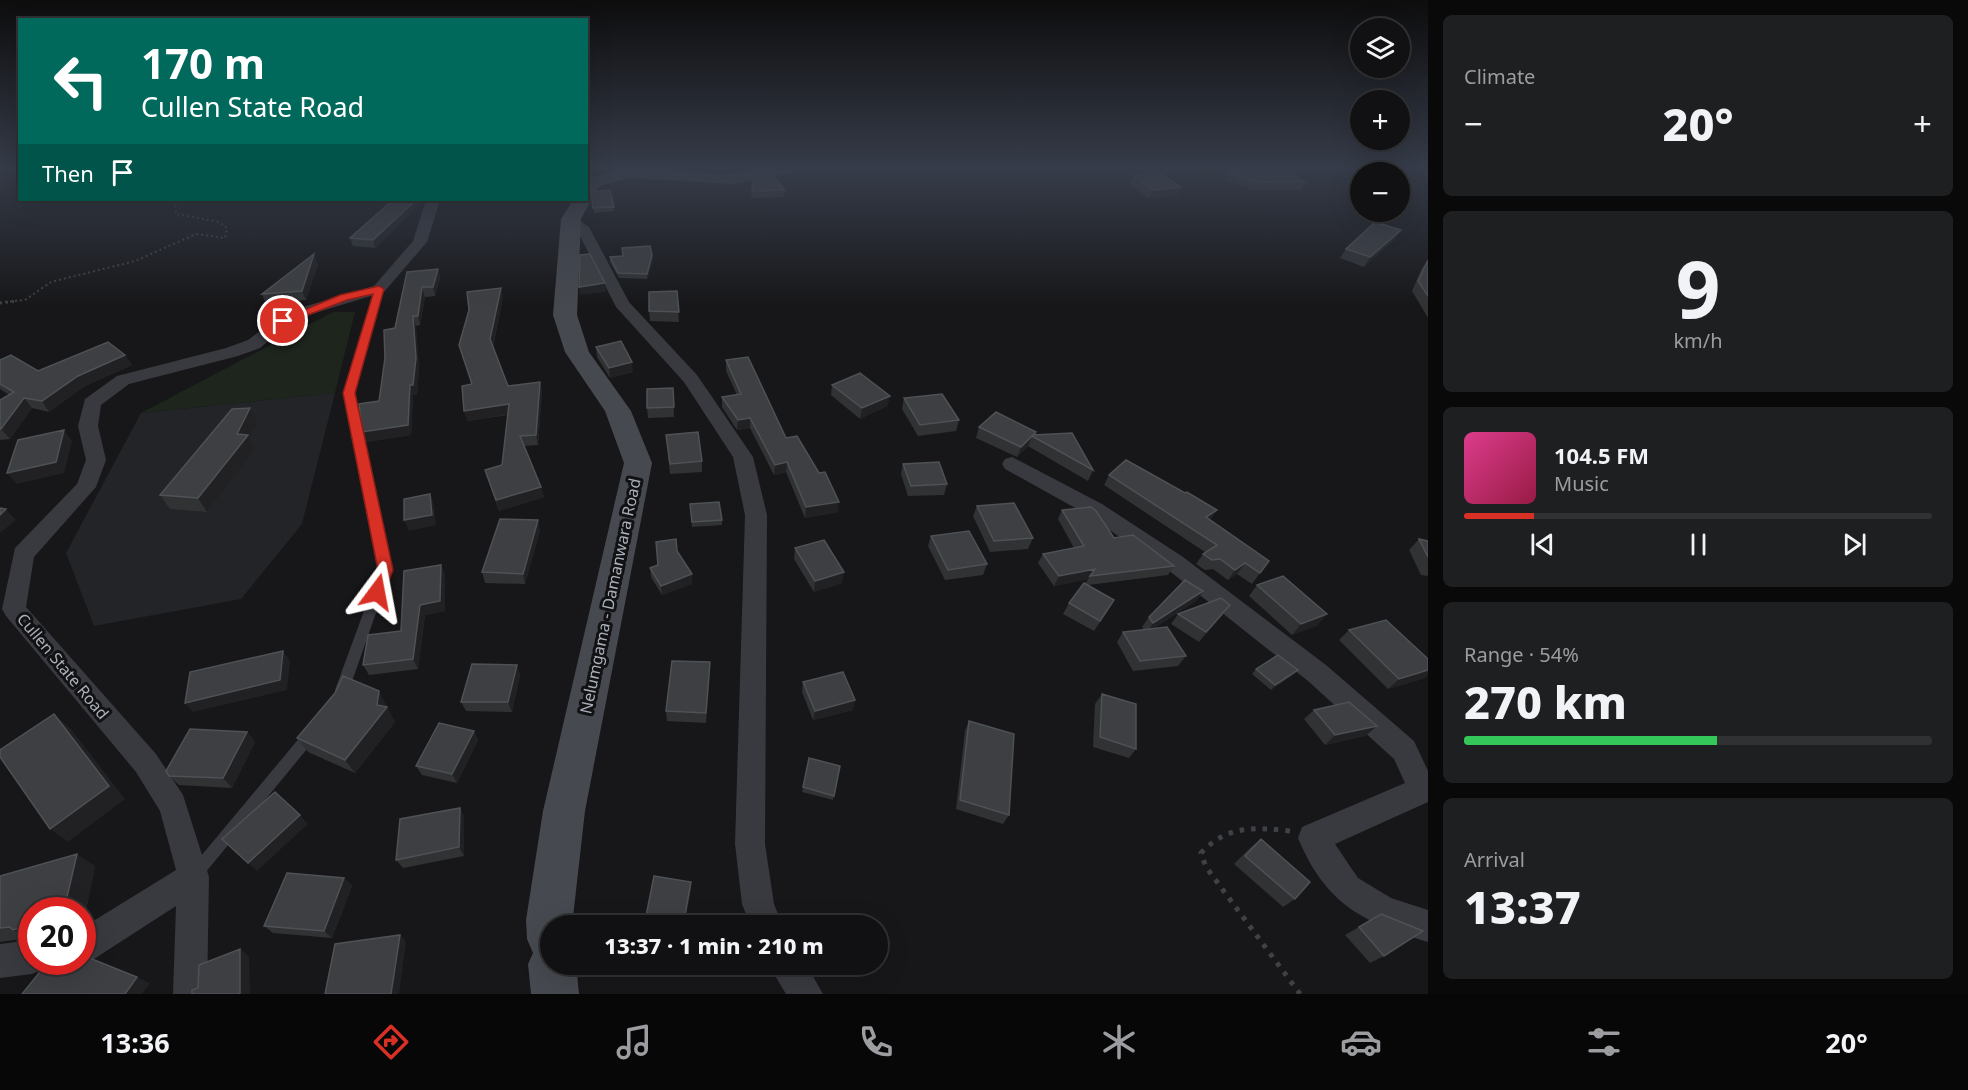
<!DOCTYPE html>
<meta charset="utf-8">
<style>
body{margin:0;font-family:"Noto Sans",sans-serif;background:#1e1f21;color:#f1f3f6;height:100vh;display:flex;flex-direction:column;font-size:22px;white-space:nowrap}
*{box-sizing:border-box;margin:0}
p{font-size:20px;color:#9c9da0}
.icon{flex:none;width:33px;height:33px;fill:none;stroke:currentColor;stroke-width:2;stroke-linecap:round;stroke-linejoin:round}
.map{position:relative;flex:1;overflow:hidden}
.panel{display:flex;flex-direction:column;gap:15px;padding:15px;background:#09090a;width:540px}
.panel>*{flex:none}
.top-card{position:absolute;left:18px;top:18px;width:570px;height:183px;border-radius:0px;box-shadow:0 6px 24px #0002,0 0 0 2px #303133;background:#00695c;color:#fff;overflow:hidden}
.fabs{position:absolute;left:1350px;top:18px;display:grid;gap:12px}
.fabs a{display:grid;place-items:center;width:60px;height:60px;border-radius:50%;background:#111113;box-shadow:0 6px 24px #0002,0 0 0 2px #303133;font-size:30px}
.speed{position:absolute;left:18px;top:897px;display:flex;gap:12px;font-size:30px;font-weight:700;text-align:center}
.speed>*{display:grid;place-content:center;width:78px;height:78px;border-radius:50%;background:#111113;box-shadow:0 6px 24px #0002,0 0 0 2px #303133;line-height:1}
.speed .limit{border:9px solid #d22;background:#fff;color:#111}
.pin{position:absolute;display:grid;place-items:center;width:51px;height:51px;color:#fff;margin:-26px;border:3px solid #fff;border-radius:50%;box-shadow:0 2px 6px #0007}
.me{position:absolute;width:66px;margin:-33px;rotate:13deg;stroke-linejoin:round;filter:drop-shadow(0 0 4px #0008)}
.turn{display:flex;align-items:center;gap:21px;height:126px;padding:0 24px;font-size:27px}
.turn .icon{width:78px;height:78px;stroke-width:2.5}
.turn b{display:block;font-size:42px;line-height:51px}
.then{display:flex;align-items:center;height:57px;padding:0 24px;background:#0003;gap:12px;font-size:22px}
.big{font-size:45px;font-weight:800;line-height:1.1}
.panel .tile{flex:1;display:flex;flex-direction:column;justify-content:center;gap:9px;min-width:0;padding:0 21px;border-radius:9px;background:#1e1f21}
.panel .dial{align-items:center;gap:0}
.dial b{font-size:78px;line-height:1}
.song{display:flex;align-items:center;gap:18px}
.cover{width:72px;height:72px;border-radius:9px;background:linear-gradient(135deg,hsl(330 70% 55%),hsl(340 70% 35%))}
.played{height:6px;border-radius:3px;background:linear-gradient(90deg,#d93025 15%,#303133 15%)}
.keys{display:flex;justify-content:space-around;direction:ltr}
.heat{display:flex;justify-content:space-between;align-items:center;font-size:33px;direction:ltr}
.charge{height:9px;border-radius:4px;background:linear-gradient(90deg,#34c759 54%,#303133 0)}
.trip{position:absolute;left:540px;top:915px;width:348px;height:60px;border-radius:30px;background:#111113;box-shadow:0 6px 24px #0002,0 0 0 2px #303133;font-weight:800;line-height:60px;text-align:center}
.tabs{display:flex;height:96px;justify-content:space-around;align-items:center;background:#070708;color:#9c9da0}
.tabs .icon{width:42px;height:42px}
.tabs .active{color:#d93025}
.tabs b{font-size:27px;color:#f1f3f6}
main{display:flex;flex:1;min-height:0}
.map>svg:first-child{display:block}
</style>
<main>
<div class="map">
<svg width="1428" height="994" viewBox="0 0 1428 994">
<rect width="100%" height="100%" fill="#171719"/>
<!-- built -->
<path fill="#232427" d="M335,393L302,524L241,599L94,626L66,553L141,413Z"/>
<!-- green -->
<path fill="#1d251d" d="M333,312H355L335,393L141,413Z"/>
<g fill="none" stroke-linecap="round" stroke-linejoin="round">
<!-- path-far2 -->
<path stroke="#3e4146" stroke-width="2" stroke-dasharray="2 3" stroke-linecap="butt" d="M5,302L25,300L51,282L135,261L196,234L225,238L227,228L219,222L176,214L175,200"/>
<!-- path-far1 -->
<path stroke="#3e4146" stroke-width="3" stroke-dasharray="2 4" stroke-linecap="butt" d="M0,303L18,301"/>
<!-- path -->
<path stroke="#3e4146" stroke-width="5" stroke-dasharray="4.5 7" stroke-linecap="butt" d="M1290,831C1255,827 1227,825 1201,853L1206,867L1300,994"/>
<!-- lane -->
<path fill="#383a3f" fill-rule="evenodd" d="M376,287H379L383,289L354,393L391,570L349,690L347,694L342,696L337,694L335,690L379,570L344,393Z
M311,728L316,730L318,734L316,738L201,878L196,881L191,878L188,873L191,868L306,730Z"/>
<!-- street -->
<path fill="#383a3f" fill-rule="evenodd" d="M426,200H440L427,242L384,292L315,313L289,324L260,348L238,356L129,384L101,405L98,426L106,460L96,487L34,557L26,607L156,754L183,795L209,877L207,994H173L176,906L94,959L82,964L77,962H82V928L176,870L160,811L136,772L6,616L2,609L15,548L77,484L86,460L78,426L85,399L117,376L226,348L248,340L277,318L303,307L374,286L413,241Z
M571,215L589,227L629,302L697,375L753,457L767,515L765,844L774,904L783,926H751L742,904L735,844L745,515L733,457L684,382L616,307L578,232L564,219Z
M1012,457L1102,504L1183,557L1326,665L1414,741L1428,771V802L1335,844L1358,878L1391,898L1428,910V942C1363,922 1326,905 1298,838L1302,827L1405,783L1394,759L1308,681L1167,569L1086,514L1005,469L1002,464L1005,459Z
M32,940V962H47L44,969L32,974L0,978V944Z
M768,964H806L823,994H786Z"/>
<!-- secondary -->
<path fill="#46494f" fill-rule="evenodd" d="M630,167L724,174L772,167H802L799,171L733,184L630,178L603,185L588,196L591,200L581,219L577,315L589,352L631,411L652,463L585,811L572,926H550V964H576L579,994H531L528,964L533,953L527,939L526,920L543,811L624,463L605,411L565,352L553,315L561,219L573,200H586V181L590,177Z"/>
</g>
<!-- wall -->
<path fill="#303234" d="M1206,167H1286L1305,182L1301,190H1248L1249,187L1225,181L1229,174L1233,169L1206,172Z
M1133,176L1181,187L1177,196L1149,199L1129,184Z
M785,190L784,197L751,198L752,191Z
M591,192L614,207V211L594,213Z
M423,202L375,248L353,246L350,238Z
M1395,239L1364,267L1340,258L1346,249Z
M652,255L653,260L647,279L619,278L610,262V257Z
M1428,260V318L1412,291L1422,268Z
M318,264L306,300L266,304L262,294Z
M438,269L440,278L435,296L425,297L420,325L416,326L419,368L417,395H413L411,435L366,442L379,401L407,272Z
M677,291L679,322L650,321L649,311Z
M503,297L493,347L508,386L540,382L542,392L538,445L524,446L541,487L544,497L499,511L485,470L502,465L508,415L467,421L472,384L459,345Z
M596,347L633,372L610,378L597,357Z
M125,355L132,365L85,386L49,412L32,408L10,439L0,440V400L9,395L0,389V360L38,371Z
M726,360L786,438L838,512L805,518L786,472L774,475L750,428L737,430L722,407V397L737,395L726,371Z
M832,385L890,396L887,406L860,419L831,395Z
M673,388L674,417L648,418L647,408Z
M904,398L959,420L956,431L918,436L902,409Z
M250,408L258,423L250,438L256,449L207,512L170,509L160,495Z
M979,427L1036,432L1035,435L1093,470L1088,481L1028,446L1017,457L976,438Z
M666,435L702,461V472L670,474Z
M903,464L947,484L944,495L908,496L901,474Z
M1109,475L1217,510L1210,520L1260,573L1252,584L1237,574L1228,580L1213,569L1205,570L1196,564L1203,554L1205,552L1104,485Z
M690,504L722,520V525L692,527Z
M977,506L1033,538L1028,549L990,552L973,516Z
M1062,510L1114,538L1174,566L1168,575L1088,585L1108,610L1094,631L1063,614L1069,603L1085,584L1088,579L1054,586L1038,563L1043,554L1074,548L1058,519Z
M540,531L525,584L485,583L482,572Z
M931,536L987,564L983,575L945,580L928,546Z
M1419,539L1428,541V576L1421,575L1409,550Z
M795,548L842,583L814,592L794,559Z
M677,551L692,574V584L662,595L651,577L650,568L658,565Z
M441,565L445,575V611L425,615L418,669L369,675L363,665L401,631Z
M1257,585L1318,625L1292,635L1249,596Z
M1203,591L1196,601L1153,629L1186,656L1178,666L1133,671L1117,642L1123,632L1144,630L1142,627L1149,617Z
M1178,614L1222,616L1199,642L1171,624Z
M1349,630L1425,678L1388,689L1339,640Z
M710,662L706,723L667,721L666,711Z
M517,665L520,675L512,712L466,711L461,702Z
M1256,669L1298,670L1293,675L1271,690L1252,674Z
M803,682L853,710L813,720L802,692Z
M1102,694L1136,749L1129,758L1093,747L1095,704Z
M387,705V708L395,722L355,773L308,752L297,738Z
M1314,710L1377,726L1365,736L1325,745L1304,719Z
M969,721L1009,815L1003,824L956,809L965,731Z
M474,731L478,740L457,783L422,775L416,766Z
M247,732L255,742L232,788L179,785L169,776Z
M809,758L840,766L833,800L802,792Z
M460,808L464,817V856L403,868L396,860Z
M1261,839L1295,899L1283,907L1234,864L1250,848Z
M95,866L83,925L30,938L0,942V876Z
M344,878L352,886L332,938L273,933L264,926Z
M1381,914L1384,956L1370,963L1345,935Z
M638,964H679L677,976L639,970Z"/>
<!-- shaded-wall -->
<path fill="#212123" d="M1209,167H1237V168L1206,172Z
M1181,187L1177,196L1149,199L1153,190Z
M367,200H381L367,202Z
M416,200H422L423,202L375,248L373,240Z
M1401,230L1395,239L1364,267L1370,257Z
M314,254L318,264L306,300L302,291Z
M652,255L653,260L647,279V274Z
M438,269L440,278L435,296L433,287Z
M605,283L606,292L580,295L579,287Z
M422,287L425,297L420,325L418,316Z
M501,288L503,297L492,349L490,339Z
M413,316L416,326L419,368L417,395H413L411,435L366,442L362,432L410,385Z
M125,355L132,365L85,386L49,412L42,401L78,376Z
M632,362L633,372L610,378L609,368Z
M540,382L542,392L538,445L536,435Z
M890,396L887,406L860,419L862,408Z
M24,398L32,408L10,439L1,429Z
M509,404L511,414L467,421L464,411Z
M250,408L258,423L250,438L256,449L207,512L198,498L237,434Z
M750,418V428L737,430L738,420Z
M64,430L72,441L64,473L17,484L7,473Z
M1032,436L1028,446L1017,457L1021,447Z
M787,462L786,472L774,475L775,465Z
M541,487L544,497L499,511L496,500Z
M430,494L434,504L436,525L409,531L404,520Z
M839,502L838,512L805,518L806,507Z
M6,509L16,520L0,533V515Z
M1217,510L1210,520L1206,517Z
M538,520L540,531L525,584L523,574Z
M1245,563L1237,574L1228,580L1235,570Z
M441,565L445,575V611L425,615L418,669L413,659L420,605Z
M1095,569L1088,579L1054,586L1059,576Z
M844,572L842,583L814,592L815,581Z
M692,574V584L662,595L661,586Z
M1203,591L1196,601L1147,633L1153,623Z
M1230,605L1222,616L1199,642L1206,632Z
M1327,614L1318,625L1292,635L1301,624Z
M283,651L290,661L287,690L193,712L185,703Z
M710,662V672L706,723V713Z
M517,665L520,675L512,712L508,702Z
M1298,670L1293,675L1271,690L1275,685Z
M1428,670V675L1425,678L1388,689L1399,679Z
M379,691L395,722L355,773L345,760L377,705Z
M855,700L853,710L813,720L815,711Z
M54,714L71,729L125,799L68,842L50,829Z
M1377,726L1365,736L1325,745L1335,735Z
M474,731L478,740L457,783L452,774Z
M247,732L255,742L232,788L223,778Z
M460,808L464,817V856L459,847Z
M300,815L308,824L257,871L248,863Z
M77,854L95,866L83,925L82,910H64Z
M344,878L352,886L332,938L324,931Z
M691,882V889L685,926H683Z
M32,924V939L13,930Z
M400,935L406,942L399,994H391Z
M240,949L249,956L250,994H240Z
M677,964H679L677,976L676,970Z
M137,977L150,983L142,994H125Z"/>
<!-- building -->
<path fill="#3d3f42" stroke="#4e5155" stroke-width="1.5" d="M1235,167H1286L1305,182H1251L1253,180L1229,174Z
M770,172L785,190L752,191L754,175Z
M1158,172L1181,187L1153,190L1133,176Z
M610,190L614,207L593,208L591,192Z
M393,200H416L373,240L350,238Z
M1375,222L1401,230L1370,257L1346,249Z
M650,246L652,255L647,274L618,273L610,257L623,256L622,248Z
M314,254L302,291L262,294Z
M590,254L605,283L579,287L580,255Z
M1428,260V296L1418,281Z
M438,269L433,287H422L418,316H413L416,358L413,385H410L408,425L362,432L359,404L379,401L385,358L384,330L395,328L407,272Z
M501,288L490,339L508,386L540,382L536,435L520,436L541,487L496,500L485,470L502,465L509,404L464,411L462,386L472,384L459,345L469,310L467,292Z
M677,291L679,312L649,311V292Z
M621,341L632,362L609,368L596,347Z
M108,342L125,355L78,376L42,401L24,398L1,429H0V400L14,392L0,384V360L11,355L38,371Z
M748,357L786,438L797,436L819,473L825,472L839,502L806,507L787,462L775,465L750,418L738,420L722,397L741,394L726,360Z
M860,373L890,396L862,408L832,385Z
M673,388L674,407L647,408V389Z
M942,394L959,420L920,425L904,398Z
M250,408L237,434L248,435L198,498L160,495L232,409Z
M996,412L1036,432L1033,435L1072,433L1093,470L1032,436L1021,447L979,427Z
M64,430L56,462L7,473L18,440Z
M698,432L702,461L670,464L666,435Z
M1126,460L1185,493L1187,492L1217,510L1206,517L1269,561L1260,573L1245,563L1235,570L1220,559L1212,560L1203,554L1217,545L1109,475Z
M939,462L947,484L911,486L903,464Z
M430,494L432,515L404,520V499Z
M719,502L722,520L692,522L690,504Z
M1014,503L1033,538L994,541L977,506Z
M1091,507L1096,511L1114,538L1133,535L1174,566L1090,576L1095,569L1059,576L1043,554L1084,546L1062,510Z
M0,508L6,509L0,515Z
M500,519L538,520L523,574L482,572Z
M969,531L987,564L948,570L931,536Z
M676,539L677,551L692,574L661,586L650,568L658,565L656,542Z
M1419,539L1428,541V557Z
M824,540L844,572L815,581L795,548Z
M441,565L440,601L420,605L413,659L363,665L368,635L401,631L404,571Z
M1283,576L1327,614L1301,624L1257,585Z
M1185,580L1203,591L1153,623L1149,617Z
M1084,583L1114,600L1100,621L1069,603Z
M1221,598L1230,605L1206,632L1178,614Z
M1386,620L1428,659V670L1399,679L1349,630Z
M1167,627L1186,656L1140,661L1123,632Z
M283,651L280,680L185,703L190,672Z
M1278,655L1298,670L1275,685L1256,669Z
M672,661L710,662L706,713L666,711Z
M472,664L517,665L508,702H461Z
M843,672L855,700L815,711L803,682Z
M343,676L379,691L377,705L387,707L345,760L297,738L335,693Z
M1102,694L1136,704V749L1100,737Z
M1349,702L1377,726L1335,735L1314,710Z
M54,714L109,786L50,829L0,757V750Z
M969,721L1014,734L1009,815L960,800Z
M439,723L474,731L452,774L416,766Z
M190,729L247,732L223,778L169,776L166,771Z
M809,758L840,766L834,796L803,787Z
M275,792L300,815L248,863L222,839Z
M460,808L459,847L396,860L400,819Z
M1261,839L1310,882L1295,899L1245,856Z
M77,854L64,910H32V924L13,930L10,927L0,928V876Z
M287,873L344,878L324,931L264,926Z
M654,876L691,882L683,926H644Z
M1381,914L1423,931L1384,956L1359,927Z
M400,935L391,994H325L335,944Z
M240,949V994H192V990L198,988L199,965Z
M82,955L137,977L125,994H22L48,962H82Z
M645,964H677L676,970Z"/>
<!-- sky -->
<linearGradient id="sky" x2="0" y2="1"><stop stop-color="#0d0d0e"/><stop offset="0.55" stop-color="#363c49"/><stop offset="1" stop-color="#363c49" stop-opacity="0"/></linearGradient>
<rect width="1428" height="306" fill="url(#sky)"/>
<!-- route -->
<path fill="#d93025" stroke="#8d1f18" stroke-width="1.5" d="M379,286L384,289L355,393L393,570L383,596L377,598L370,592L378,570L343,393L373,294L347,300L287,323L278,321L340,295Z"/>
<g text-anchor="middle" stroke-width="6" stroke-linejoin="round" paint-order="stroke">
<!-- street labels -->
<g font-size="16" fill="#a9b0ba" stroke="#121214">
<text transform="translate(610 596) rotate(-78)" y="6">Nelumgama - Damanwara Road</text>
<text transform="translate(63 666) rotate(50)" y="6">Cullen State Road</text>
</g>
</g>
</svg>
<div class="fabs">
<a><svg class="icon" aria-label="layers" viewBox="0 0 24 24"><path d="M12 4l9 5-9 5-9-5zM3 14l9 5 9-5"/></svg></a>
<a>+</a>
<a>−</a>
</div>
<div class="speed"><div class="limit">20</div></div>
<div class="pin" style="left:283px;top:321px;background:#d93025"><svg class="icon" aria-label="arrive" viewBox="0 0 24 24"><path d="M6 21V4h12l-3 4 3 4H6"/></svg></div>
<svg class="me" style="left:377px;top:592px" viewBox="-20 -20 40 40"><path d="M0-17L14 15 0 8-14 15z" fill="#d93025" stroke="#fff" stroke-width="4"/></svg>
<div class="trip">13:37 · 1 min · 210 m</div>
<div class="top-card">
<div class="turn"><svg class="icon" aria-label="left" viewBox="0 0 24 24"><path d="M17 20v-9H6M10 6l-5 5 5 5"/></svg><div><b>170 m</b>Cullen State Road</div></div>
<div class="then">Then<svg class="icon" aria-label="arrive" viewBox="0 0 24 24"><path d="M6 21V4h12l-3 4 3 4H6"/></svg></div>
</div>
</div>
<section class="panel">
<div class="tile"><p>Climate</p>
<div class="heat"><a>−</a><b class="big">20°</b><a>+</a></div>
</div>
<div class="tile dial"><b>9</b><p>km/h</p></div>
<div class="tile">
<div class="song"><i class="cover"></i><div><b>104.5 FM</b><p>Music</p></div></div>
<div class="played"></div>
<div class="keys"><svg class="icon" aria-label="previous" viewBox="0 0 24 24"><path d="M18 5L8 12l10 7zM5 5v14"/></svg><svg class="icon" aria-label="pause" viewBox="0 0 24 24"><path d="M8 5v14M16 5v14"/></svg><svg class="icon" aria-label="next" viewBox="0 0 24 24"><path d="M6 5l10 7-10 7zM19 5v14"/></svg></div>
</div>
<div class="tile"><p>Range · 54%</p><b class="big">270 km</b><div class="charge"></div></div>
<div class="tile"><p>Arrival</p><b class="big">13:37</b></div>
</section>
</main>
<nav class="tabs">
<b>13:36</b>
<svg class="icon active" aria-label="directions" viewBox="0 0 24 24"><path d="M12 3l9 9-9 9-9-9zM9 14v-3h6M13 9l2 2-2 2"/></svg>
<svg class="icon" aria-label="music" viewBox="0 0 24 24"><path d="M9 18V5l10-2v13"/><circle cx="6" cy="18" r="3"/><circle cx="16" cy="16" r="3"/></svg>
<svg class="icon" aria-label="phone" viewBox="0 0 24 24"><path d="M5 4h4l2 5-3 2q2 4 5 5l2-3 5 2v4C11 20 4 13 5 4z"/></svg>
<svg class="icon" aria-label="climate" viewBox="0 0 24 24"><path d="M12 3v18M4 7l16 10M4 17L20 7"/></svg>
<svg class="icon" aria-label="car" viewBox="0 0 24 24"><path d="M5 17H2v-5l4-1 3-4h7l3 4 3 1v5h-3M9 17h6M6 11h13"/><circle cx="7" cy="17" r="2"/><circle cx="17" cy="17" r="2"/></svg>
<svg class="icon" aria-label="filters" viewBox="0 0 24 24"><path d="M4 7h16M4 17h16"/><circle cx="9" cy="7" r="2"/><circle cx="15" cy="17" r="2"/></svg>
<b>20°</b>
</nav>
